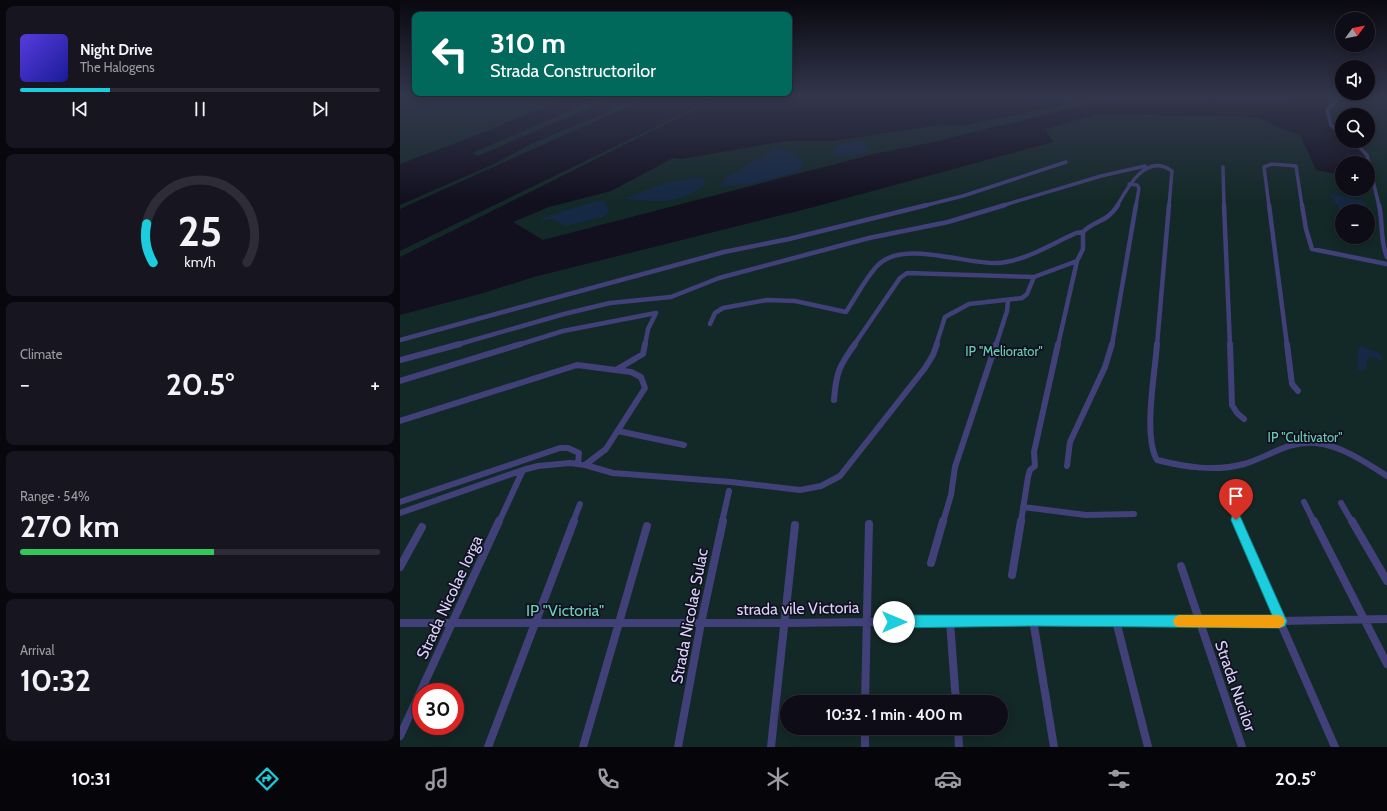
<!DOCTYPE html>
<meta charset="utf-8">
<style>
body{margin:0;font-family:Cabin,sans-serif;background:#171520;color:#f1f3f6;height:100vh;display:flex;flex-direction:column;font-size:15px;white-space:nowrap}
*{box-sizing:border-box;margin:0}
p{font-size:13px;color:#9b9ba1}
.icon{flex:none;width:22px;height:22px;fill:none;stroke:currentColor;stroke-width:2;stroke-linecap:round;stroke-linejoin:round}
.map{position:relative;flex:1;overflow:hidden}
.panel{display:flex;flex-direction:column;gap:6px;padding:6px;background:#08070d;width:400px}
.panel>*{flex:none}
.hud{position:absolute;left:12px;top:12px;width:380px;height:84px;border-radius:8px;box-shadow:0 2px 10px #0003,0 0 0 1px #2e2c36;background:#00695c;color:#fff;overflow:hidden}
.needle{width:26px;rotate:58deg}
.fabs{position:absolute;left:935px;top:12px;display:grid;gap:8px}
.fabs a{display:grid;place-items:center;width:40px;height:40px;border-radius:50%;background:#0e0c17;box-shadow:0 2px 10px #0003,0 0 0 1px #2e2c36;font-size:20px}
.speed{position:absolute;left:12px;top:683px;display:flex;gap:8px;font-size:20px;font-weight:700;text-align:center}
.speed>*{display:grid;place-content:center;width:52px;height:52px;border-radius:50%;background:#0e0c17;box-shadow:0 2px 10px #0003,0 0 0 1px #2e2c36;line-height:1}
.speed .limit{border:6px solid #d22;background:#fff;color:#111}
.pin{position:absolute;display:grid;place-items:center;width:34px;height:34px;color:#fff;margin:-41px -17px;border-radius:50% 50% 50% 0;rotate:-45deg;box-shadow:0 0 4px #0007}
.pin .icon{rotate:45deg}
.me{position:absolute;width:44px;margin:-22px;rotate:90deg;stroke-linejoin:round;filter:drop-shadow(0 0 3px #0008)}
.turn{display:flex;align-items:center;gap:14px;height:84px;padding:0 12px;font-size:18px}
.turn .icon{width:52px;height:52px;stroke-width:2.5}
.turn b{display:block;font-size:28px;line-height:34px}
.big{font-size:30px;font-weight:700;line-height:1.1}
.panel .tile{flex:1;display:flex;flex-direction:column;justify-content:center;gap:6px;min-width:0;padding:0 14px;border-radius:8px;background:#171520}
.panel .dial{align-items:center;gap:0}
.dial svg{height:104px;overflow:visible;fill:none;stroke:#2e2c36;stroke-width:7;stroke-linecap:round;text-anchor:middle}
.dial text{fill:#f1f3f6;stroke:none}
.song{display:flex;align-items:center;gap:12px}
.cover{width:48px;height:48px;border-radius:6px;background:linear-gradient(135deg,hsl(250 70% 55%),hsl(240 70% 35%))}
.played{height:4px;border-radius:2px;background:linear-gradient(90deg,#1bcddd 25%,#2e2c36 25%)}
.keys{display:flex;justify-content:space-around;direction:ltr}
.heat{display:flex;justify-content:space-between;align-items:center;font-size:22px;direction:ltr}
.charge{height:6px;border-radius:3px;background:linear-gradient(90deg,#34c759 54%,#2e2c36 0)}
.trip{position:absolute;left:380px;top:695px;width:228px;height:40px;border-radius:20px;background:#0e0c17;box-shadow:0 2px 10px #0003,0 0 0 1px #2e2c36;font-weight:700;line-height:40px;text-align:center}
.tab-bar{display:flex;height:64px;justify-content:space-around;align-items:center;background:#060509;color:#9b9ba1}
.tab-bar .icon{width:28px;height:28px}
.tab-bar .selected{color:#1bcddd}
.tab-bar b{font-size:18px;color:#f1f3f6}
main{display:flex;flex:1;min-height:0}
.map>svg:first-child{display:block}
</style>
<main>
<section class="panel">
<div class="tile">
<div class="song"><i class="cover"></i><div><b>Night Drive</b><p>The Halogens</p></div></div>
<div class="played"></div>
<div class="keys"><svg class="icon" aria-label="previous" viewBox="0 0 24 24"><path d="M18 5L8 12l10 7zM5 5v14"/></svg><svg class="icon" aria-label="pause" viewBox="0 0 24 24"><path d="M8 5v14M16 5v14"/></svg><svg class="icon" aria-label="next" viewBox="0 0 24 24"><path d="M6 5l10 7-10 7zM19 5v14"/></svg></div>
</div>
<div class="tile dial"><svg viewBox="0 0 100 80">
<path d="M14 69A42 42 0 1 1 86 69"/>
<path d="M14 69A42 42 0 0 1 9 39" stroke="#1bcddd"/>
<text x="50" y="56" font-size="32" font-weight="700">25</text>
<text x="50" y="72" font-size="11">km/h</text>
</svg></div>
<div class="tile"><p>Climate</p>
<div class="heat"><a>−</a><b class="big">20.5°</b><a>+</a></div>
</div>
<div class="tile"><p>Range · 54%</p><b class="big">270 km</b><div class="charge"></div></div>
<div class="tile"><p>Arrival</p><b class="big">10:32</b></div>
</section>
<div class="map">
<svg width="987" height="747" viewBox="0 0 987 747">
<rect width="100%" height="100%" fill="#12101f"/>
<!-- green -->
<path fill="#132927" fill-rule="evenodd" d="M0,96H169L80,134L0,164Z
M204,96H217L78,156L72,153Z
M246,96H251L0,209V205L94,164L131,144Z
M319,96H322L0,257V251Z
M685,96L853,98L854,96H891L890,100L709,99L529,143L474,154L143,240L113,222L149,207L211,191L273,158L281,159L386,141H433L533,126L567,125L661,105Z
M941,96H987V747H0V315L80,294L134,277L410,208L653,142L645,129L697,114L857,117C869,122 888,134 900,134L916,170L942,175V189H968V179L971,180C967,163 966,152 951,141H968V115H942V135L929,126L927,110L923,108L932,100ZM942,211H968V237H942ZM21,692H55V726H21ZM387,702H601V728H387Z"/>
<!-- water -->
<path fill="#152844" d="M457,141H463L471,150L469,152C457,154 444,159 433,153L437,145Z
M375,149C385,148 399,153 403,164L400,171L355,183L318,187L328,176Z
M295,178H304L305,184C277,207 257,201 223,199L268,182Z
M929,194L963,200L965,202V211H942Z
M201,200L204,201L209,210L208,213L203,217L165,226L152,219L141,220V218L192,202Z
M960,346L980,353L984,361L970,357L968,358L966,369L961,372L957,369L958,349Z"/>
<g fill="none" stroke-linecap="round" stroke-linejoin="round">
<!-- street-far3 -->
<path stroke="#414079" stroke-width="3.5" d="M942,134L931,125L927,110L938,100L947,96
M953,141L967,155L979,206
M823,167L824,206
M729,184L737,185L739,188L736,206
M523,206L563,196L666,162
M601,206L701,176L745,166
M717,206C727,188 746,152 772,171L769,206
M869,206L864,167L872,164L896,166L902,206"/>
<!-- street-far2 -->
<path stroke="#414079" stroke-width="4.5" d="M824,205L830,345
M869,205L887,345
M902,205L906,229L912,249L987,264
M979,205C983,221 980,242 987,257
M310,324L315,313L323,308L367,300L395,301L446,312C456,297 465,279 477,266C502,239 563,264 596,263C624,262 651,244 676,233L683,232
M0,340L324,252L389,239L527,205
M56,345L164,314L210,303L271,297L319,278L469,238L548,222L605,205
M118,345L163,331L256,313L248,329L245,345
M454,345L500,278L507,273L634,277
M536,345L545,317L569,304L622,298L627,294L634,277L677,261
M596,345L607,311L608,301
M658,345L677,261L683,249V232C695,219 706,224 718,205
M712,345L736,205
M757,345L769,205"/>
<!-- street-far1 -->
<path stroke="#414079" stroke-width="6" d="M757,344C755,373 743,436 757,460C785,467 815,472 844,464C869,457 889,440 916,443C942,446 965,462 987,476
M830,344L832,405L837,413L844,419
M887,344L892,384L898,391
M0,360L60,344
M216,370L243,354L245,344
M0,381L121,344
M434,400C436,373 439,366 455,344
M0,421L177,365L231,372L241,377L245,388L206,449L185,465
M218,431L284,445
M667,466L670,442L705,367L712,344
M0,502L160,448H168L179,453L178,464
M904,502L914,522
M941,503L952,522
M623,507L686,515L734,514
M0,513L123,470L138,466L170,463L185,465L213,473L331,482L400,490L421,486L440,476L525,368L533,355L537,344
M836,520L837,522
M99,522L123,470
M173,522L180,504
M322,522L329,491
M543,522L551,495L555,467L596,344
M621,522L628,477L630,470L635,466L634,452L658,344"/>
<!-- street -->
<path stroke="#414079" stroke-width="8" d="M836,521L935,747
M914,521L987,664
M952,521L987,581
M531,563L543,521
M781,566L842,747
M0,567L22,527
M612,575L621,521
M633,620L654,747
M716,621L748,747
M550,622L556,702
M0,623H385L633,620L880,621L987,619
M465,702L469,524
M465,728V747
M558,728L559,747
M0,736L99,521
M88,747L174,521
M183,747L247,526
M278,747L301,623L323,521
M371,747L395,525"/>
</g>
<!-- sky -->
<linearGradient id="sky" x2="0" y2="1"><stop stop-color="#0a0911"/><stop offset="0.48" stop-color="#33374d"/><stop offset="1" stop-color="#33374d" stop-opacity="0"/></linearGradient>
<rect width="987" height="201" fill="url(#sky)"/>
<!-- route -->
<path fill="#1bcddd" stroke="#128590" d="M836,515L840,516L885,617L887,621L885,626L880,628L633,626L494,628L490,626L488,622L490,617L494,615H872L831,520L832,516Z"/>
<!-- slow -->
<path fill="#f59e0b" d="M779,615H879L883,617L885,621L883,626L879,628L779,627L775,626L773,621L775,617Z"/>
<g text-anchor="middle" stroke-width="3.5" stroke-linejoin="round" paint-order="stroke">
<!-- park labels -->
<g font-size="13" fill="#69d0b5" stroke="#12101f">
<text x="604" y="356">IP "Meliorator"</text>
<text x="905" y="442">IP "Cultivator"</text>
</g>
<!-- near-street labels -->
<g font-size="16" fill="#d7d3fa" stroke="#12101f">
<text transform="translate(49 597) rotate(-65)" y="6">Strada Nicolae Iorga</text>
<text transform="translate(398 608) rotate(-1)" y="6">strada vile Victoria</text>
<text transform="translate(289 616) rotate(-79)" y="6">Strada Nicolae Sulac</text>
<text transform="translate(836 686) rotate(71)" y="6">Strada Nucilor</text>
</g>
<!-- near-park labels -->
<g font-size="16" fill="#69d0b5" stroke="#12101f">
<text x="165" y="616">IP "Victoria"</text>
</g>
</g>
</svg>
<div class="fabs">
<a><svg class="needle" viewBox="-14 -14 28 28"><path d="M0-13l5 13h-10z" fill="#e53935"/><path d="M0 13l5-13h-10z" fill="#9b9ba1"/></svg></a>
<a><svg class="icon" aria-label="sound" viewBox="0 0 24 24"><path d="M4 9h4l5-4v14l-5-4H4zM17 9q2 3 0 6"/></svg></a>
<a><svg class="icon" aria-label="search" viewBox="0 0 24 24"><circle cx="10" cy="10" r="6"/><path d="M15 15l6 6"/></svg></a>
<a>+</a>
<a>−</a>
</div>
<div class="speed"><div class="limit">30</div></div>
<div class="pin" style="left:836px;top:520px;background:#d93025"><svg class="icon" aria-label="arrive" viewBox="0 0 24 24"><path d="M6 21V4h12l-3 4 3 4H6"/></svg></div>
<svg class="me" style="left:494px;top:622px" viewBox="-20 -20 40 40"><circle r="19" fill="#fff"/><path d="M0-13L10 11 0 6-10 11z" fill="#1bcddd"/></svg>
<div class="trip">10:32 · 1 min · 400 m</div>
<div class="hud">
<div class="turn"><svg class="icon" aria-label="left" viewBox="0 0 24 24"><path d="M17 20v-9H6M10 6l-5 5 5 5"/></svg><div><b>310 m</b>Strada Constructorilor</div></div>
</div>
</div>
</main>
<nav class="tab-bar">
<b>10:31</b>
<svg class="icon selected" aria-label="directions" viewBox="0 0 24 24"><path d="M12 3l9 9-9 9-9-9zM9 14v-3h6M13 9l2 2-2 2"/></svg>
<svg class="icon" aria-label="music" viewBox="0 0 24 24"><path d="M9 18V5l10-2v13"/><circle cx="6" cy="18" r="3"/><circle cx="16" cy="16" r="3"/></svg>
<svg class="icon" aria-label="phone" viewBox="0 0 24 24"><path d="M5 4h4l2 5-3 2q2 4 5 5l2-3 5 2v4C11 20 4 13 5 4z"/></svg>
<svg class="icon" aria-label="climate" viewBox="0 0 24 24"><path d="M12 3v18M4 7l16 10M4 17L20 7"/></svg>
<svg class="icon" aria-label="car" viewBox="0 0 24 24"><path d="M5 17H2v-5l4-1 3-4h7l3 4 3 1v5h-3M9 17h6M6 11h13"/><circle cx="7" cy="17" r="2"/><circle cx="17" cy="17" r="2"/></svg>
<svg class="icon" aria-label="filters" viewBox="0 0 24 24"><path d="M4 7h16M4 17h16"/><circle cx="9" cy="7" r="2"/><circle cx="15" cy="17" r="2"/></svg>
<b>20.5°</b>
</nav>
